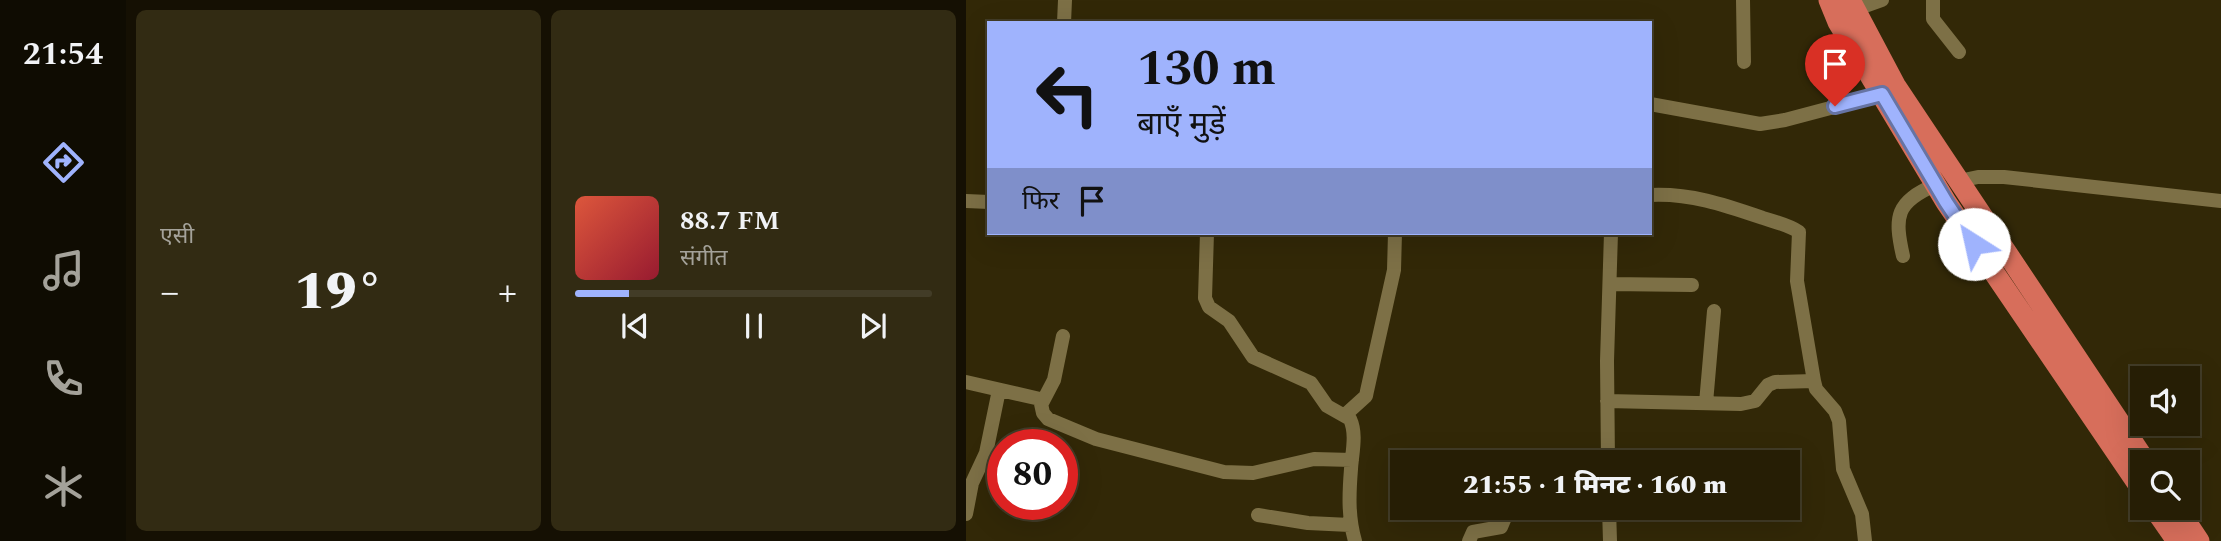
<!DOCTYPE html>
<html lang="hi">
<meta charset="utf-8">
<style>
body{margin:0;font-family:Spectral,"Noto Sans Devanagari",serif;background:#322b13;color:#f1f3f6;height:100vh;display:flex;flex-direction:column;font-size:26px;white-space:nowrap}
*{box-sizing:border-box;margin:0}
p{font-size:23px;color:#a4a29a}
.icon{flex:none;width:38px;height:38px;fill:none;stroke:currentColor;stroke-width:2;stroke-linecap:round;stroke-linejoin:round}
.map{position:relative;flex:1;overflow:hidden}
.details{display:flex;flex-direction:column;gap:10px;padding:10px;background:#151003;width:840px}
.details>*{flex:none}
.top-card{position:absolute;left:21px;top:21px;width:665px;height:214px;border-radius:0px;box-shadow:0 7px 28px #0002,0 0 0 2px #423c27;background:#9fb3fd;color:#111;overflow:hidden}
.fabs{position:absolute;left:1164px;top:366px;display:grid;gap:14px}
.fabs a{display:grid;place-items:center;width:70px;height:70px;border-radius:0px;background:#261e05;box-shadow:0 7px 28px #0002,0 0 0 2px #423c27;font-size:35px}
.speed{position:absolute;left:21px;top:429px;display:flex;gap:14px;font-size:35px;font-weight:700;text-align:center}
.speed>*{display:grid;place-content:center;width:91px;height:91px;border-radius:50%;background:#261e05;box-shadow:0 7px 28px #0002,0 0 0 2px #423c27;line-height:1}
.speed .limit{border:10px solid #d22;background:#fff;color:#111}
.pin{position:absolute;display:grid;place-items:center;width:60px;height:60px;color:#fff;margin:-72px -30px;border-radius:50% 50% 50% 0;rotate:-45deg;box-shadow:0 0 7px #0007}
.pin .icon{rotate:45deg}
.me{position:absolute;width:77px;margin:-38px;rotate:325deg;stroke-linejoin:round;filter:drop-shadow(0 0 5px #0008)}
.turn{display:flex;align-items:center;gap:24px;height:147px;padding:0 35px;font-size:32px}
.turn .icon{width:91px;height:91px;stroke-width:2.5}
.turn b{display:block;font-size:49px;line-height:60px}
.then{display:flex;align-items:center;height:66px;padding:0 35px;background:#0003;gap:14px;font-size:26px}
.big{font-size:52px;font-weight:800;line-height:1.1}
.details .widget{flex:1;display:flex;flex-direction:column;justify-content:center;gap:10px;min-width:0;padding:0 24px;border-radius:10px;background:#322b13}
.song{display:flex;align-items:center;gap:21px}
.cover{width:84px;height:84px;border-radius:10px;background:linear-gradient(135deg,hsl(10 70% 55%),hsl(350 70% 35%))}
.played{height:7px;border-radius:4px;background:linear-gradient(90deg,#9fb3fd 15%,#423c27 15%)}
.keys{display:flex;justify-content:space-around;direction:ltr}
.heat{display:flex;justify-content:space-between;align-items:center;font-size:38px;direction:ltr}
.details .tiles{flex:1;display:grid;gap:10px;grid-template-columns:repeat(2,1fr)}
.trip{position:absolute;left:424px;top:450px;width:410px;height:70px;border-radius:0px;background:#261e05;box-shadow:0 7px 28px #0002,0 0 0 2px #423c27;font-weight:800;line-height:70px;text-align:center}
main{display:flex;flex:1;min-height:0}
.dock{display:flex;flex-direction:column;width:126px;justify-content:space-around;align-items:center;background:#0f0c02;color:#a4a29a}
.dock .icon{width:49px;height:49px}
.dock .current{color:#9fb3fd}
.dock b{font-size:32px;color:#f1f3f6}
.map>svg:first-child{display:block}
</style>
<main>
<nav class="dock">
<b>21:54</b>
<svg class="icon current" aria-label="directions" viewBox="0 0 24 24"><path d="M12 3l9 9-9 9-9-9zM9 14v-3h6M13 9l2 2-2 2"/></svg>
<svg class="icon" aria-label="music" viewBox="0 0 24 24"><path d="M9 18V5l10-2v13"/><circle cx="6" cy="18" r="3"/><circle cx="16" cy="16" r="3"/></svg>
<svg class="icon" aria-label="phone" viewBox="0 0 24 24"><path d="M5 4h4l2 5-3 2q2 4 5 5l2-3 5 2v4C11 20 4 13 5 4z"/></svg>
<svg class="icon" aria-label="climate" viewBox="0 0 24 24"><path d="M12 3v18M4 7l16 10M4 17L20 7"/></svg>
</nav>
<section class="details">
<div class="tiles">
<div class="widget"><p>एसी</p>
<div class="heat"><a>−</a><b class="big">19°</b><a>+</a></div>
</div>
<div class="widget">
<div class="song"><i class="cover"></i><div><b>88.7 FM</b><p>संगीत</p></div></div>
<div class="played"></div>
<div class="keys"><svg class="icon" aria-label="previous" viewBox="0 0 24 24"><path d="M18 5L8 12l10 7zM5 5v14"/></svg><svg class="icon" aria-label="pause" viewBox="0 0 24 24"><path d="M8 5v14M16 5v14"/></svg><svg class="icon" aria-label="next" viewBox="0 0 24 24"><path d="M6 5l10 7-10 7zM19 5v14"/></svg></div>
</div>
</div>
</section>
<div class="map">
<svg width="1255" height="541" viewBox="0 0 1255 541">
<rect width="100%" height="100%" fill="#322807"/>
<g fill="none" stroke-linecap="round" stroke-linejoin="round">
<!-- minor -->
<path stroke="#7d7046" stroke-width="14" d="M777,0L778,62
M967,0V19L993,52
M888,10L916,0
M98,23L99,0
M684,104L794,124L819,120L921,93
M993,181L1012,177H1038L1255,201
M684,195C725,193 759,205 797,218C809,222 823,225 833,232L831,281L848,381L850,389L869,411L873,421L877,469L896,514L899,541
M0,201L23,202
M241,233L239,298L243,307L263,321L287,357L345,383L361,406L384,419C391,434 386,453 385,469C383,494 382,517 389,541
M937,256C928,216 930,202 969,185
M644,284L726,285
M0,382L74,399L77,413L82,419L130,439L258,472L287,473L348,459L386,460
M641,401L775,404L789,401L802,385L809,382L848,381
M76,403L88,380L97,336
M740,403L748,311
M379,415L400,396L401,391L428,270L429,233
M642,462L641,361L645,233
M643,508L644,541
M0,514L6,483L20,453L33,390
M292,515L342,523L384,525
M503,541L507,532L535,527L543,508"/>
<!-- highway -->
<path stroke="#d76e5b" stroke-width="21" d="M863,0L872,22L980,202L1176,490
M884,0L929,85L1180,462
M1188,508L1211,541
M1211,508L1233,541"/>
</g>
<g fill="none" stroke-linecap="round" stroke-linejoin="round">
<!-- route casing -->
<g stroke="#6774a4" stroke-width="18">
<path id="route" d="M869,106L916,94L980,202L1008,244"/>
</g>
<!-- route -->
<use href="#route" stroke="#9fb3fd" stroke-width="12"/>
</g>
</svg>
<div class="fabs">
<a><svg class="icon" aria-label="sound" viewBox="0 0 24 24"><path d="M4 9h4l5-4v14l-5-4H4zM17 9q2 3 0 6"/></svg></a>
<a><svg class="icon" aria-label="search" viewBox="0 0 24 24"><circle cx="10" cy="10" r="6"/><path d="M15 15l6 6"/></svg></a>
</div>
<div class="speed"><div class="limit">80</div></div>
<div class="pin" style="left:869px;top:106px;background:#d93025"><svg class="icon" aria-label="arrive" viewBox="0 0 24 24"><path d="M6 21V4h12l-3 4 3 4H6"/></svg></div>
<svg class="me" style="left:1008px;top:244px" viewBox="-20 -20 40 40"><circle r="19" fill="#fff"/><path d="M0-13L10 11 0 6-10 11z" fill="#9fb3fd"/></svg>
<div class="trip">21:55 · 1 मिनट · 160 m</div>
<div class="top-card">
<div class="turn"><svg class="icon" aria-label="left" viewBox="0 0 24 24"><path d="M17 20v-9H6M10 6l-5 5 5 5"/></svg><div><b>130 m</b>बाएँ मुड़ें</div></div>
<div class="then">फिर<svg class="icon" aria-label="arrive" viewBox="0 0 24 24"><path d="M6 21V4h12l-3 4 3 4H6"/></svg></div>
</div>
</div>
</main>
